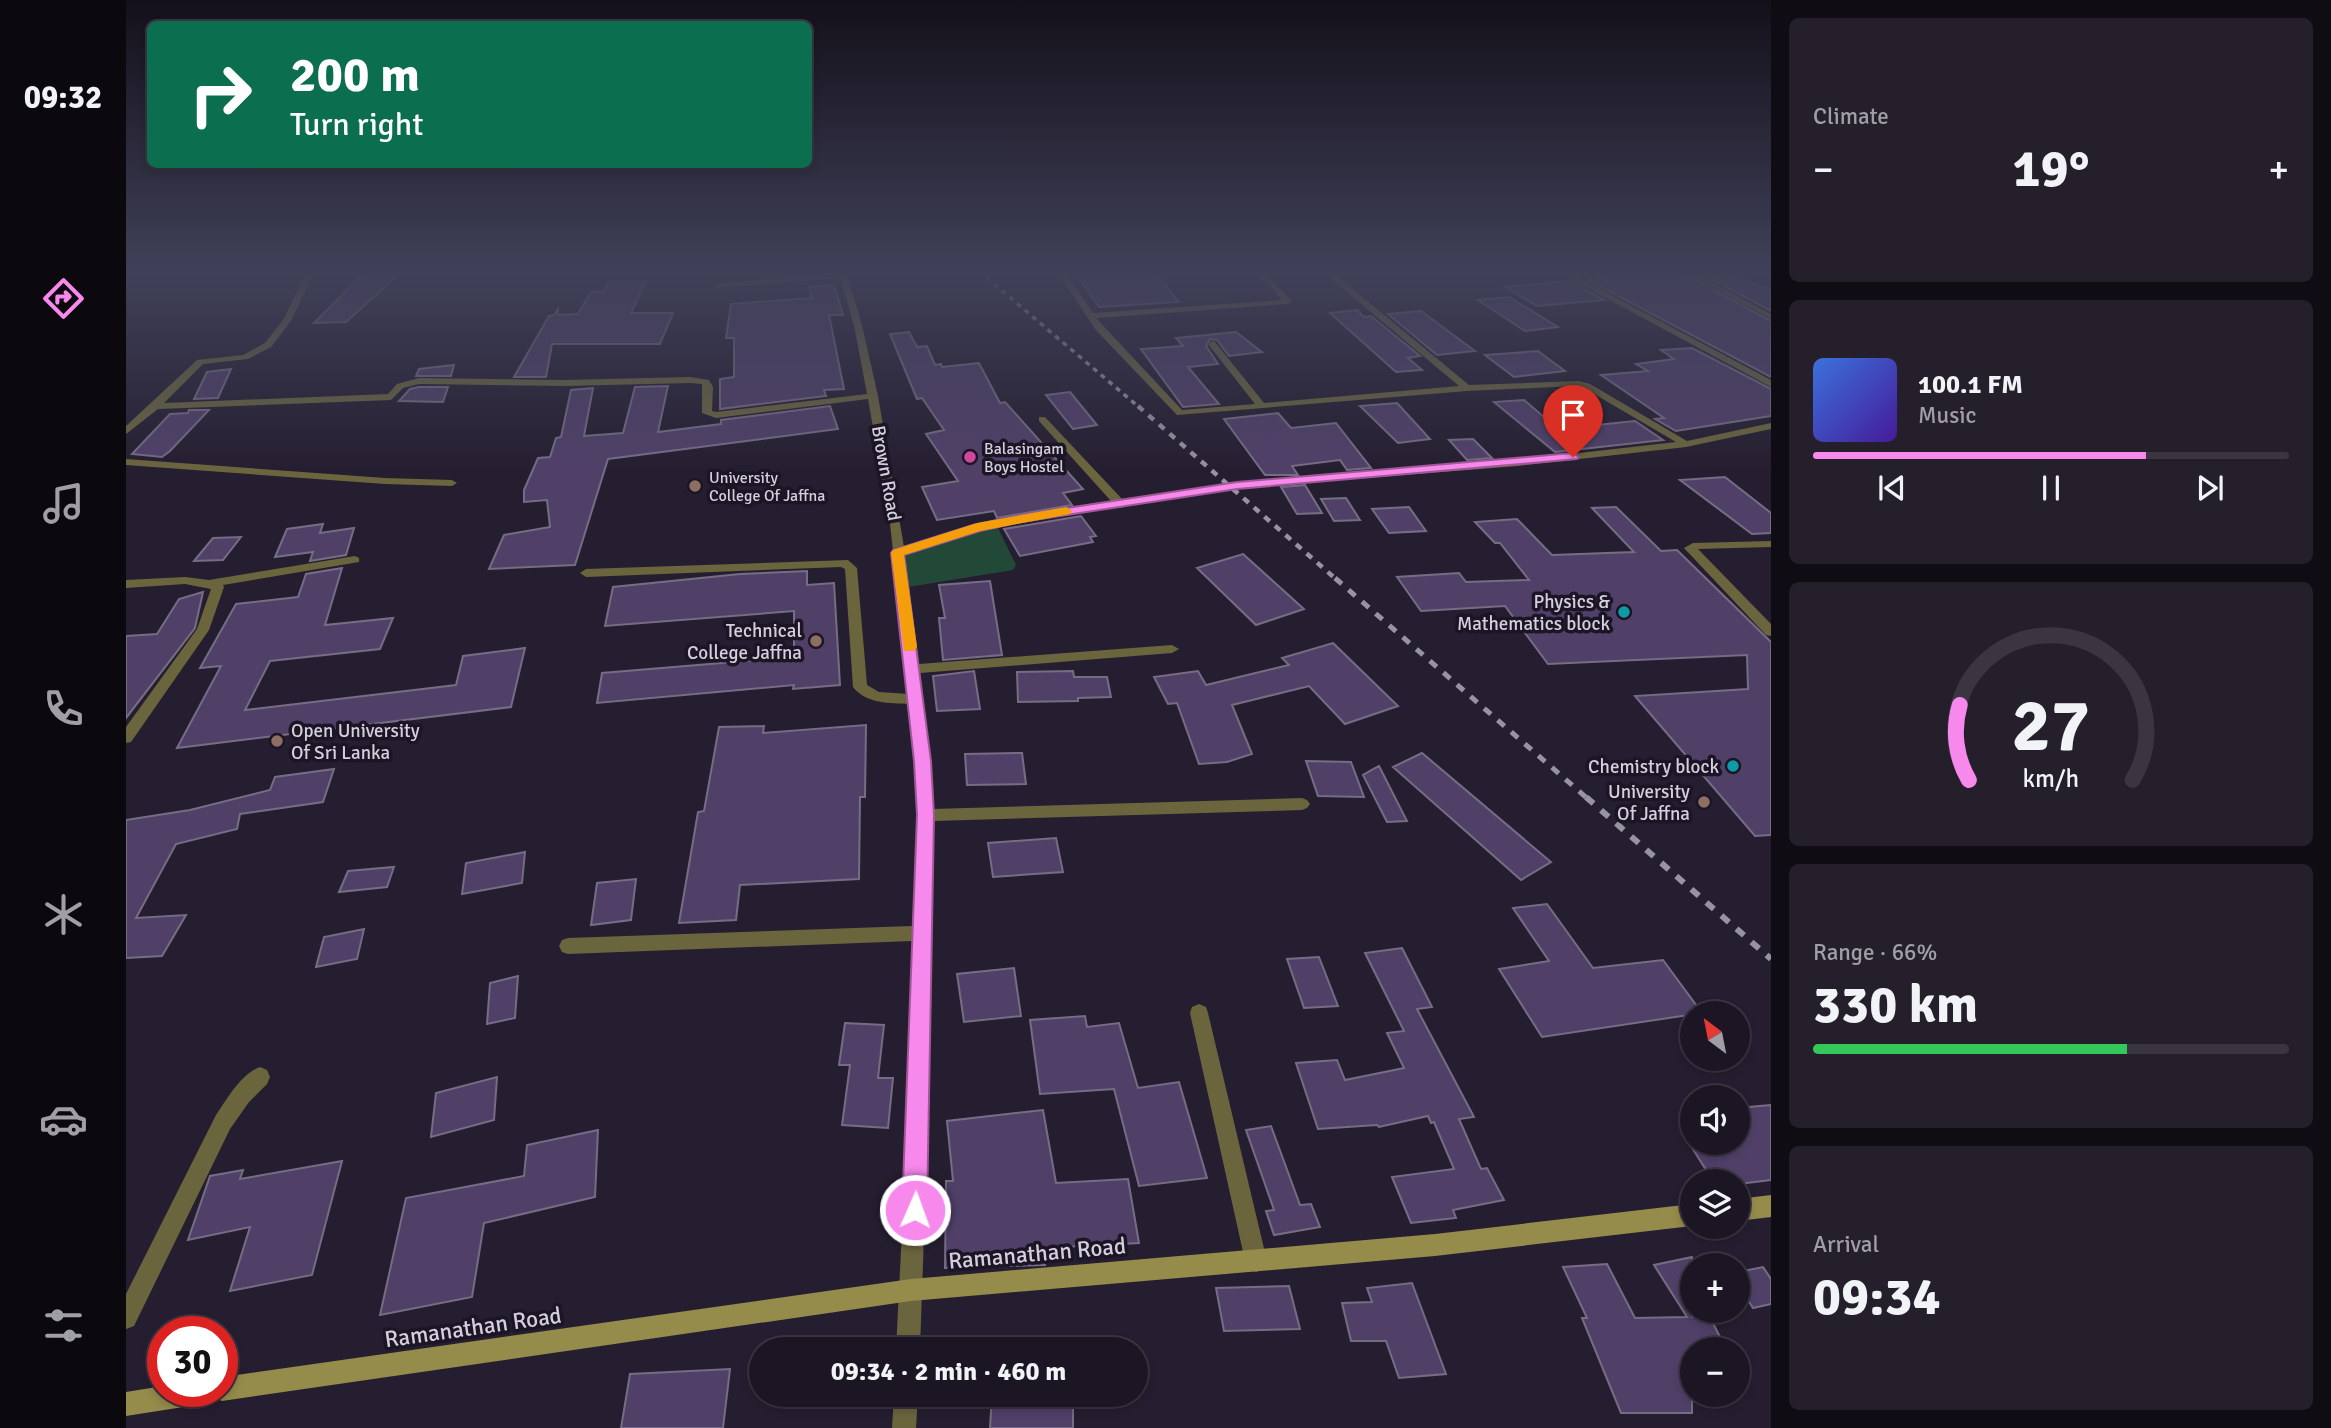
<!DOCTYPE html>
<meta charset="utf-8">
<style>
body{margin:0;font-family:Signika,sans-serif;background:#251f2c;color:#f1f3f6;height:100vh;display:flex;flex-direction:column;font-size:26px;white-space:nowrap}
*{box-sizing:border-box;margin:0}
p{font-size:23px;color:#a09fa6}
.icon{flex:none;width:38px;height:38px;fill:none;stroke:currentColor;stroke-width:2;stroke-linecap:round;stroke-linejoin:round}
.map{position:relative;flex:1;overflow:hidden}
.sheet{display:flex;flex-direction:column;gap:18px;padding:18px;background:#0f0c14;width:560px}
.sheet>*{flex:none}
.guide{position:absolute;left:21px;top:21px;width:665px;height:147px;border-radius:10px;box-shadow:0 4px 10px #0003,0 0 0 2px #3a3541;background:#0b6e4f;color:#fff;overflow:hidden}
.needle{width:46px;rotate:328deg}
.controls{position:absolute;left:1554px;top:1001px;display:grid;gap:14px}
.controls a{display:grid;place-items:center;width:70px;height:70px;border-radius:50%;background:#1c1624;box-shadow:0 4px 10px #0003,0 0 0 2px #3a3541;font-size:35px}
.speed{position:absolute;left:21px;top:1316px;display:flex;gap:14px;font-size:35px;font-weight:700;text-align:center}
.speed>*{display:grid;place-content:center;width:91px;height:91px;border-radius:50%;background:#1c1624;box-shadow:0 4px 10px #0003,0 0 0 2px #3a3541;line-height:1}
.speed .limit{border:10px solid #d22;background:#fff;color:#111}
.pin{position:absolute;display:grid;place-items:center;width:60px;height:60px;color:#fff;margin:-72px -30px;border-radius:50% 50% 50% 0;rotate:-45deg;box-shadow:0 0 7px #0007}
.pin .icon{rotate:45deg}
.me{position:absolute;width:77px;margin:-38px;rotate:2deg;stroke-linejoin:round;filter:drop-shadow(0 0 5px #0008)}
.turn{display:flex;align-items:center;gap:24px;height:147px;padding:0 28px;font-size:32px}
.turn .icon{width:91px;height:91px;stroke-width:2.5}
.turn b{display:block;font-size:49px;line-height:60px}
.big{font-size:52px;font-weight:800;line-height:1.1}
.sheet .card{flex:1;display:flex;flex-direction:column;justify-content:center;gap:10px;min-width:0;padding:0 24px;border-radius:10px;background:#251f2c}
.sheet .dial{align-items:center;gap:0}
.dial svg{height:182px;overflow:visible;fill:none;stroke:#3a3541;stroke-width:7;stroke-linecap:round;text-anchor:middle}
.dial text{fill:#f1f3f6;stroke:none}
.song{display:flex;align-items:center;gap:21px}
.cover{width:84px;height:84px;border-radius:10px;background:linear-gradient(135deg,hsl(220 70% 55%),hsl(260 70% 35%))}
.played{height:7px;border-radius:4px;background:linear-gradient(90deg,#f788ec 70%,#3a3541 70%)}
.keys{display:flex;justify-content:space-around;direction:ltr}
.heat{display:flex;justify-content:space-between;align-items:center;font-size:38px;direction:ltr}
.charge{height:10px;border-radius:5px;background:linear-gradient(90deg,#34c759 66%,#3a3541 0)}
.trip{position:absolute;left:623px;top:1337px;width:399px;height:70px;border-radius:35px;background:#1c1624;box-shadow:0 4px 10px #0003,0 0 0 2px #3a3541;font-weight:800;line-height:70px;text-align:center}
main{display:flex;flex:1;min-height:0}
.menu{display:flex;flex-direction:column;width:126px;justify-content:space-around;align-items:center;background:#0b090e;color:#a09fa6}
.menu .icon{width:49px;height:49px}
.menu .active{color:#f788ec}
.menu b{font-size:32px;color:#f1f3f6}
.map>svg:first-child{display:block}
</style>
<main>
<nav class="menu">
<b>09:32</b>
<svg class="icon active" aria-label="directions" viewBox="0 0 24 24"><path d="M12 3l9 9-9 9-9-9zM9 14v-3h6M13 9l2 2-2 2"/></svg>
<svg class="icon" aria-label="music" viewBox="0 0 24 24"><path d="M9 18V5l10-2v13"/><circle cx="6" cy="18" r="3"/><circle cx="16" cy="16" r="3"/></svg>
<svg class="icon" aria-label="phone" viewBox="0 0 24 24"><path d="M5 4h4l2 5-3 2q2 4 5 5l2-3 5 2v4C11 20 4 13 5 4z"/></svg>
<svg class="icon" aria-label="climate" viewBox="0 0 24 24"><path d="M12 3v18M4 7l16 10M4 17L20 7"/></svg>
<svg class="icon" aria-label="car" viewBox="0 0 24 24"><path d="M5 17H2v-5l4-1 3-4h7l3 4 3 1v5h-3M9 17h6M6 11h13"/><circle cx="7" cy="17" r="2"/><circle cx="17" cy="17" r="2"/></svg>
<svg class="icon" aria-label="filters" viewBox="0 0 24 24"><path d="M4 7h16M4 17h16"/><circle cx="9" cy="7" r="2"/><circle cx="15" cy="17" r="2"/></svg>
</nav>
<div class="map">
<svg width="1645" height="1428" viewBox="0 0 1645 1428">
<rect width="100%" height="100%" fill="#251e30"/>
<!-- green -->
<path fill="#224938" d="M870,524L890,565L887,570L776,588L772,553Z"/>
<!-- building -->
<path fill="#504068" stroke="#756d83" stroke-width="2" d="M240,271H277L220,322L188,323Z
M948,271H1027L1053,302L973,307Z
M1466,271H1552L1645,321V377L1462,280L1478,278Z
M1571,271H1597L1645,290V311Z
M520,281L505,313H547L534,344H426L420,377H388L423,316L428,315L432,309V315L452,314L465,292H477L483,282Z
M1443,281L1478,300L1411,306L1379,287Z
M708,285L717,315H703L718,389L698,390L700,396L594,409V379L608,377V338H600L605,304L686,298L683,287Z
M1383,297L1432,327L1399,331L1352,300Z
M1231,310L1238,317L1245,316L1294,356L1282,358L1296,370L1270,372L1204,313Z
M1295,311L1349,351L1311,355L1262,314Z
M783,332L791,347L801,346L809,365L815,364L816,367L853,363L874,403L879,402L957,489L937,493L946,505L871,518L868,511L811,520L796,487L832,481L800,434L818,430L796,398L791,399L764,334Z
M1110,332L1136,352L1103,356L1091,340L1084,339L1080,346L1092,364L1062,367L1093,404L1057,407L1015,349L1057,346L1050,338Z
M1566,348L1645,389V416L1550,431L1529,419L1538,418L1475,375L1522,371L1510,364L1548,359L1535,350Z
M1412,351L1439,371L1388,377L1359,355Z
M328,365L325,376H290L293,369Z
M105,369L92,398L68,399L81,372Z
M542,386L532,432L595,424V420L704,406L712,429L482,459L449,565L363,569L378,535L424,527L421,500L398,502V490L412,458L424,457L430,438L435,437L445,390L467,388L458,436L497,433L509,387Z
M293,387H322L317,402L273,401L284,389Z
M944,392L971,425L947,429L920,395Z
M1398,400L1432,429L1509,421L1537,440L1429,452L1368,402Z
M1271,403L1304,439L1272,443L1234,406Z
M63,410H83L44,451L36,457L6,454L44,414L62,413Z
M1152,413L1165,428L1210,423L1245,468L1221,470L1214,460L1166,466L1172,475H1139L1098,419Z
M1347,439L1366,458L1341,460L1323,440Z
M1599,477L1645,513V533L1626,534L1554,480Z
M1179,485L1196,513L1171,514L1155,487Z
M1220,498L1234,520L1208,521L1195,499Z
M1283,507L1300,531L1263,533L1246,509Z
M1490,507L1535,551L1551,550L1645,642V835L1629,836L1509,696L1622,689L1621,655L1422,664L1379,606L1295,611L1271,577L1333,573L1340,582L1403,580L1374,543H1369L1349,522L1391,519L1426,555L1508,552L1466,508Z
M955,516L970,536L964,537L967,542L894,556L878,529Z
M197,524L194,533L228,528L220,555L184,561L187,552L149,557L161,529Z
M115,537L97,560L68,561L87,538Z
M1117,554L1178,609L1130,625L1071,568Z
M216,568L199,625L267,618L254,649L144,661L119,710L330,685L337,656L399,648L385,707L51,748L95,666L74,668L110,604L172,597L180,574Z
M681,571V585L708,583L714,685L667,689L668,685L471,703L476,673L668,657V611L479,626L487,587L614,574Z
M864,581L876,655L817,660L813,618H819L813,585Z
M77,592L69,628L0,718V636L31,634L53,599Z
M1207,643L1272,706L1219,724L1183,686L1106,705L1126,754L1101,762L1073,764L1051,703L1042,704L1028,677L1072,671L1080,685L1163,665L1156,658Z
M848,671L854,709L811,711L807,676Z
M947,671L948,677H981L985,697L952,698V701L892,702L891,672Z
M740,725L739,797H734L733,879L614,885L610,920L553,923L572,812L578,811L593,727L638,726L637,733Z
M896,753L900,784L841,785L839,754Z
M1296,753L1425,862L1395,880L1267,767Z
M1180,761L1225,762L1238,797L1192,796Z
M1253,766L1281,821L1261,822L1237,775Z
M208,769L197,802L114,814L111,829L50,844L10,918L60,915L36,956L0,958V820L64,810L144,790L149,777Z
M930,838L937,872L867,877L862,843Z
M399,852L396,883L336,894L340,863Z
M268,867L261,887L213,892L222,871Z
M510,879L505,920L465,925L471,883Z
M1421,904L1467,968L1537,960L1576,1013L1416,1037L1373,969L1423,961L1387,908Z
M238,929L231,959L190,967L198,937Z
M1276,948L1306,1007L1291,1009L1348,1117L1333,1119L1355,1169L1361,1168L1378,1200L1327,1210L1330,1218L1285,1223L1266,1177L1328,1169L1308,1122L1305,1123L1302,1116L1253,1127L1251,1125L1192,1129L1170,1063L1211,1060L1219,1080L1278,1068L1261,1033L1278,1031L1239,953Z
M1193,957L1212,1006L1178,1008L1161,959Z
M888,968L895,1016L838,1022L831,974Z
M392,976L389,1018L361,1024L364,983Z
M959,1016L961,1027L993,1023L1012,1088L1053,1082L1081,1178L1013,1186L988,1089L914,1094L904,1020Z
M719,1023L758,1025L752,1078H767L762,1128L716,1125L724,1065H713Z
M371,1077L368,1120L305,1137L310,1093Z
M1645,1105V1180L1612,1184V1181H1587L1563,1143H1612V1108Z
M917,1110L930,1183L1002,1179L1013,1243L918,1248L919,1265L819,1268L820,1181H827L821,1121Z
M1145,1126L1174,1205L1185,1204L1194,1227L1148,1235L1140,1211L1148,1210L1120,1130Z
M472,1130L469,1197L358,1223L346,1297L254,1315L280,1198L398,1176L401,1145Z
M216,1161L186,1275L104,1291L124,1227L62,1240L84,1176L117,1170L114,1179Z
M1566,1257V1317H1584L1600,1349H1566V1413H1495L1456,1318H1461L1437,1267L1481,1264L1509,1318L1561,1317L1528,1265Z
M1637,1267L1645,1279V1304L1627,1308L1612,1284V1272Z
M1286,1283L1320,1374L1273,1378L1260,1341H1225L1216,1303L1246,1302L1241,1288Z
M1163,1286L1174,1329L1098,1331L1090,1288Z
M604,1369L597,1428H495L504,1374Z
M866,1395H947V1428H864Z"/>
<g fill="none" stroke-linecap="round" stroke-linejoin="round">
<!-- street -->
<path fill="#6b653e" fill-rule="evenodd" d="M181,271H189L165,321L145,347L122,359L77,364L38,403L262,394L271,384L293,378L439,380L564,377L583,380L587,387L586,411L590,412L741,394L728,325L714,278L591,288L587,286L591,284L720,271L736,325L752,396L778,547L851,524L985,501L913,421V417H919L996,499L1111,482L1392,460L1550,442L1458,388L1450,386L1341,391L1051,415L969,329L931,271H939L967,313L1156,300L1129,271H1137L1165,300L1166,302L1162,304L970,318L1056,410L1129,404L1082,344L1086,341L1089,342L1138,403L1333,386L1196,271H1205L1343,385L1453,381L1464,384L1561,441L1645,423V429L1560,447L1392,466L1111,488L1000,505L995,508L991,507L854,530L779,554L793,664L1046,645L1053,649L1046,653L794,673L804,761L807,809L1176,798L1181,800L1184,804L1181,808L1176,810L808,821L804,924L803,1094L794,1349H770L783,1094L786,941L442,954L436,952L433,946L436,940L442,938L786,926L792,815L784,704C764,703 740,704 727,687L719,569L715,567L460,577L454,573L460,569L722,560L731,568L741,685L753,692L783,694L764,524L742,399L590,418L576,413V384L564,383L439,386L293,384L277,388L265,400L32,409L0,434V426L71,360L117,355L139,343L157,320Z
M1430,271H1440L1645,380V387Z
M1555,271H1565L1645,314V319Z
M0,459L259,478L326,480L331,483L326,486L259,484L0,465Z
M1645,541V547L1572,549L1645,624V636L1640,635L1558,548L1567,543Z
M229,556L233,558V562L97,585L98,587L83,630L5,742L0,743V727L71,629L85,589L59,584L0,588V580L59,577L83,580Z
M1073,1004L1080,1007L1082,1013L1141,1261L1138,1269L1130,1272L1122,1269L1119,1261L1064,1013L1066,1007Z
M134,1067L141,1070L144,1077L141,1084L123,1102L104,1129L8,1326L0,1329V1294L90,1115C102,1098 114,1075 134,1067Z
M768,1395H792L790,1428H766Z"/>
<!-- secondary -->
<path fill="#958b4b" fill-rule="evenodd" d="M1645,1195V1217L1612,1221V1199Z
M1566,1204V1226L1309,1256L785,1301L96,1401L92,1399L83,1403L0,1416V1392L37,1386V1391H96V1377L785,1279L1309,1234Z"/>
<!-- rail-far3 -->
<path stroke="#9893a1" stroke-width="3.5" stroke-dasharray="5 5" stroke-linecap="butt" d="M853,271L1014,408"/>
<!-- rail-far2 -->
<path stroke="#9893a1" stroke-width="4.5" stroke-dasharray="7 7" stroke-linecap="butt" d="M1012,406L1211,580"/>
<!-- rail-far1 -->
<path stroke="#9893a1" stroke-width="5" stroke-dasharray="9 9" stroke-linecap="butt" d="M1209,578L1462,799"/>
<!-- rail -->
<path stroke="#9893a1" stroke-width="6" stroke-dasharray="10 10" stroke-linecap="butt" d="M1460,797L1645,959"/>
</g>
<!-- sky -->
<linearGradient id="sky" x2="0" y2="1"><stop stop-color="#14101a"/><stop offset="0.58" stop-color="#404159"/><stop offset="1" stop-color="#404159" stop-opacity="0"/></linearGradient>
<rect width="1645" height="471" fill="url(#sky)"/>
<!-- route -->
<path fill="#f788ec" stroke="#a15899" stroke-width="2" d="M1447,453L1453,457L1451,459L1111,489L895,522L854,531L778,555L805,761L808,815L801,1210L797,1219L789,1222L780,1219L776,1210L791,815L788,761L765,553L767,550L847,525L895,515L1111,482Z"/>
<!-- slow -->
<path fill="#f59e0b" d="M940,507L946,511L944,514L854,531L778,555L791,647L788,651H778L765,553L767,550L851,523Z"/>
<!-- markers -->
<circle fill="#d1479c" stroke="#1c1526" stroke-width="2.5" cx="844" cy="457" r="7"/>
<g fill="#8d6e63" stroke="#1c1526" stroke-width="2.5">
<circle cx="569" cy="486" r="7"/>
<circle cx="690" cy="641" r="7"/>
<circle cx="151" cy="741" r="7"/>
<circle cx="1578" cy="802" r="7"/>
</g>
<g fill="#0f9aa8" stroke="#1c1526" stroke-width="2.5">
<circle cx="1498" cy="612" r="7"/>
<circle cx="1607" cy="766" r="7"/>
</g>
<g text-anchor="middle" stroke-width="7" stroke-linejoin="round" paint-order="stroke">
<!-- far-poi labels -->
<g font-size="16" fill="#d3cfdb" stroke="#1c1526" text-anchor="start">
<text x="858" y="454">Balasingam<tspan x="858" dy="18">Boys Hostel</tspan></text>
<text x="583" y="483">University<tspan x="583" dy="18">College Of Jaffna</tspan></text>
</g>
<!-- street labels -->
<g font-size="19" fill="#d3cfdb" stroke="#1c1526">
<text transform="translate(761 473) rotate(80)" y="7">Brown Road</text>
</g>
<!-- poi labels -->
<g font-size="19" fill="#d3cfdb" stroke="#1c1526" text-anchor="end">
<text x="1484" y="608">Physics &amp;<tspan x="1484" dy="22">Mathematics block</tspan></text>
<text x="676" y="637">Technical<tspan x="676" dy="22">College Jaffna</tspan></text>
<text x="165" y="737" text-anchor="start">Open University<tspan x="165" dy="22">Of Sri Lanka</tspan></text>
<text x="1593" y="773">Chemistry block</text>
<text x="1564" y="798">University<tspan x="1564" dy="22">Of Jaffna</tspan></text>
</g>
<!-- near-street labels -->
<g font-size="23" fill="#d3cfdb" stroke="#1c1526">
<text transform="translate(911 1253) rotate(-5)" y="8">Ramanathan Road</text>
<text transform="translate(347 1327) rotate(-8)" y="8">Ramanathan Road</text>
</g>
</g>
</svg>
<div class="controls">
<a><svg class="needle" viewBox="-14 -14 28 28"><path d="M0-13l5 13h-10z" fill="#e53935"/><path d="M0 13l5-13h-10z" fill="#a09fa6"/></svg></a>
<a><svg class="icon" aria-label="sound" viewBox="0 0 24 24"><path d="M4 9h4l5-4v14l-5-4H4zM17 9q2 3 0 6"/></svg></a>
<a><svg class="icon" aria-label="layers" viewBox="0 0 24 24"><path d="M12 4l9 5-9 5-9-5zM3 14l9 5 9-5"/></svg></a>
<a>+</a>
<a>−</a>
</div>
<div class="speed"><div class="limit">30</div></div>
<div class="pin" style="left:1447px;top:457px;background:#d93025"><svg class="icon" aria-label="arrive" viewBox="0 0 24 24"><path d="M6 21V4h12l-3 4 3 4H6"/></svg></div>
<svg class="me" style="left:789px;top:1210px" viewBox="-20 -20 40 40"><circle r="17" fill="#f788ec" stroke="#fff" stroke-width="3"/><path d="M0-11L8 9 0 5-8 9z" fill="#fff"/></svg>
<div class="trip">09:34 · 2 min · 460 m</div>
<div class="guide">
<div class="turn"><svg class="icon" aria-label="right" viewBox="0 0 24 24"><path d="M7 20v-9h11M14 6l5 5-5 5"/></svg><div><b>200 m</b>Turn right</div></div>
</div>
</div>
<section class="sheet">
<div class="card"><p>Climate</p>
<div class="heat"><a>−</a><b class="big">19°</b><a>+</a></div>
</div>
<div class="card">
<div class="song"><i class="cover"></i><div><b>100.1 FM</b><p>Music</p></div></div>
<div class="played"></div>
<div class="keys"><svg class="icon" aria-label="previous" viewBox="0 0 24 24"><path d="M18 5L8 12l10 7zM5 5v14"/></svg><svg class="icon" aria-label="pause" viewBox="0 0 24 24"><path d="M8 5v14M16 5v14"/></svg><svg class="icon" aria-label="next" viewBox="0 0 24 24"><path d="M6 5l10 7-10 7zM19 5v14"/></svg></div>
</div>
<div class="card dial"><svg viewBox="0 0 100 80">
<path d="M14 69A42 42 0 1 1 86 69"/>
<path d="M14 69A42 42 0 0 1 10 36" stroke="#f788ec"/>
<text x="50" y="56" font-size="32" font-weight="700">27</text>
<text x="50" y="72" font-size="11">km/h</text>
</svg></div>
<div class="card"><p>Range · 66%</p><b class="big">330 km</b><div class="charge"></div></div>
<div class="card"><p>Arrival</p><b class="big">09:34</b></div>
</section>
</main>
